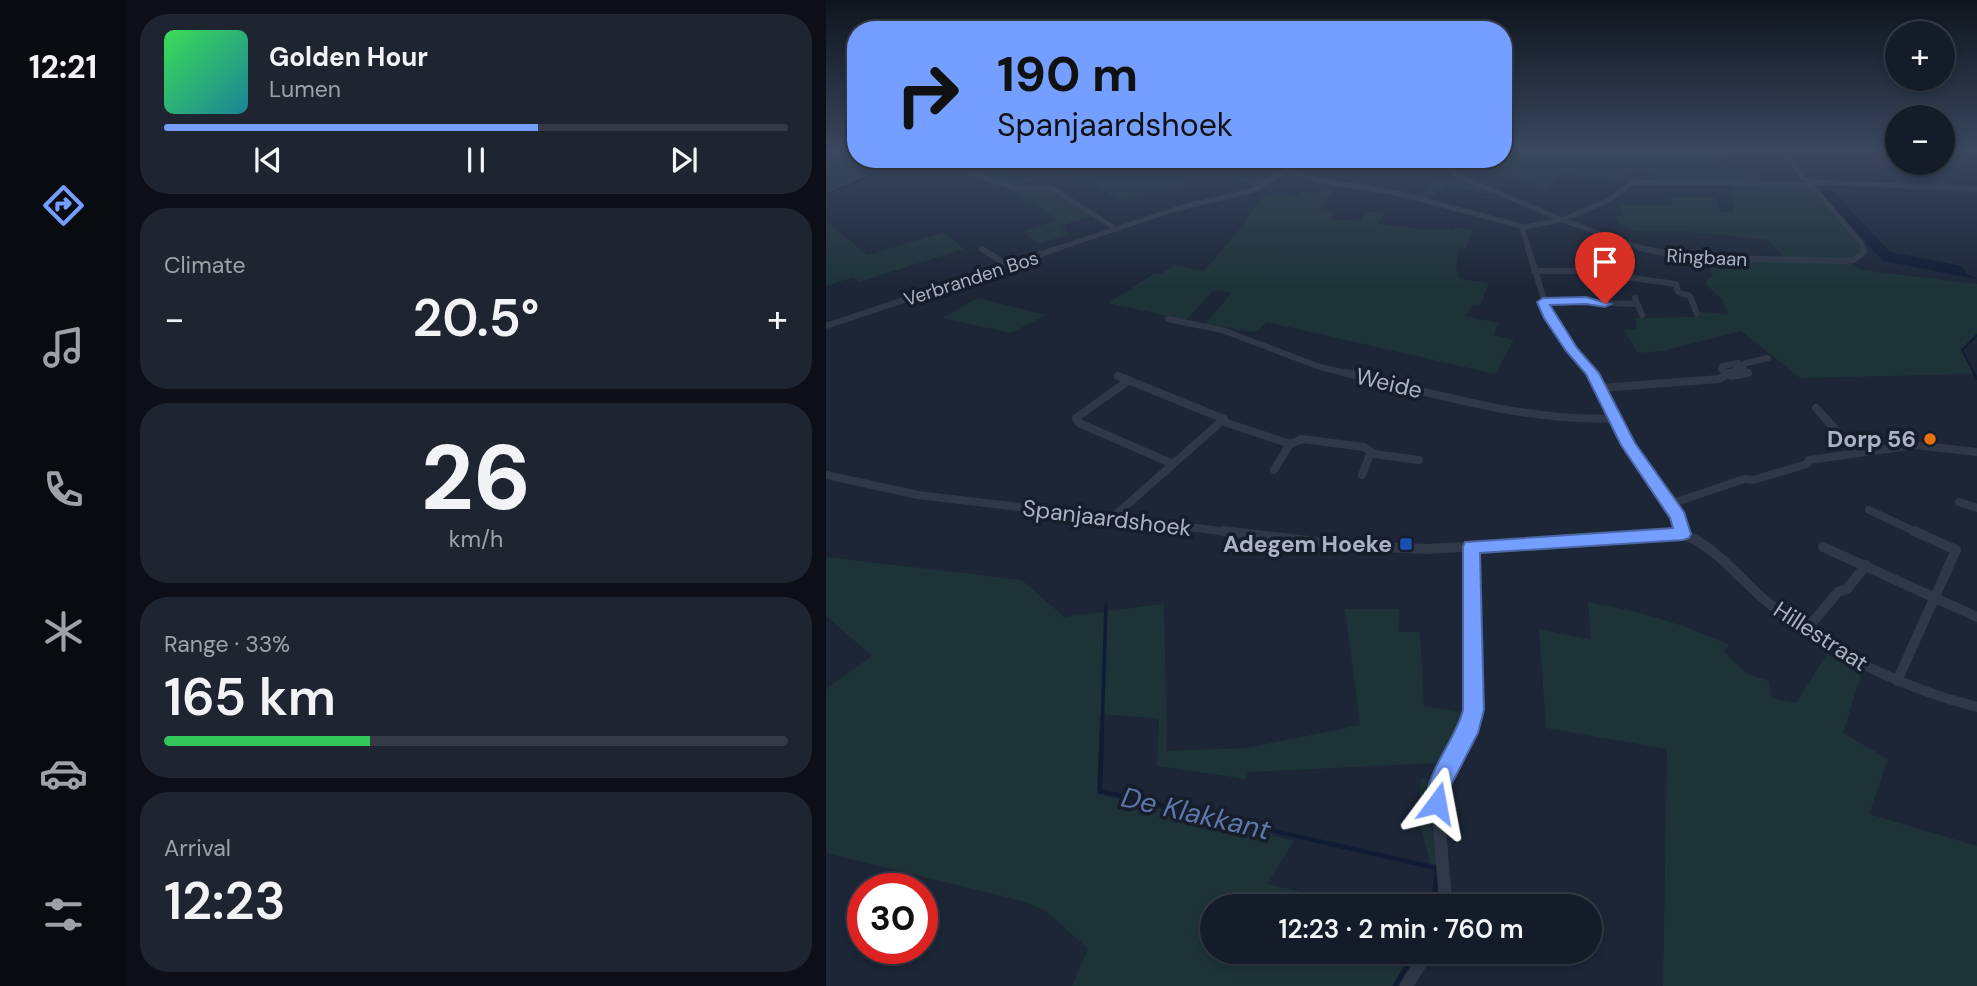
<!DOCTYPE html>
<meta charset="utf-8">
<style>
body{margin:0;font-family:"DM Sans",sans-serif;background:#1e2531;color:#f1f3f6;height:100vh;display:flex;flex-direction:column;font-size:26px;white-space:nowrap}
*{box-sizing:border-box;margin:0}
p{font-size:23px;color:#9da1a8}
.icon{flex:none;width:38px;height:38px;fill:none;stroke:currentColor;stroke-width:2;stroke-linecap:round;stroke-linejoin:round}
.map{position:relative;flex:1;overflow:hidden}
.side{display:flex;flex-direction:column;gap:14px;padding:14px;background:#0c0f17;width:700px}
.side>*{flex:none}
.guide{position:absolute;left:21px;top:21px;width:665px;height:147px;border-radius:28px;box-shadow:0 4px 10px #0003,0 0 0 2px #343a46;background:#749eff;color:#111;overflow:hidden}
.controls{position:absolute;left:1059px;top:21px;display:grid;gap:14px}
.controls a{display:grid;place-items:center;width:70px;height:70px;border-radius:50%;background:#151c29;box-shadow:0 4px 10px #0003,0 0 0 2px #343a46;font-size:35px}
.speed{position:absolute;left:21px;top:873px;display:flex;gap:14px;font-size:35px;font-weight:700;text-align:center}
.speed>*{display:grid;place-content:center;width:91px;height:91px;border-radius:50%;background:#151c29;box-shadow:0 4px 10px #0003,0 0 0 2px #343a46;line-height:1}
.speed .limit{border:10px solid #d22;background:#fff;color:#111}
.pin{position:absolute;display:grid;place-items:center;width:60px;height:60px;color:#fff;margin:-72px -30px;border-radius:50% 50% 50% 0;rotate:-45deg;box-shadow:0 0 7px #0007}
.pin .icon{rotate:45deg}
.me{position:absolute;width:77px;margin:-38px;rotate:13deg;stroke-linejoin:round;filter:drop-shadow(0 0 5px #0008)}
.turn{display:flex;align-items:center;gap:24px;height:147px;padding:0 35px;font-size:32px}
.turn .icon{width:91px;height:91px;stroke-width:2.5}
.turn b{display:block;font-size:49px;line-height:60px}
.big{font-size:52px;font-weight:600;line-height:1.1}
.side .widget{flex:1;display:flex;flex-direction:column;justify-content:center;gap:10px;min-width:0;padding:0 24px;border-radius:28px;background:#1e2531}
.side .dial{align-items:center;gap:0}
.dial b{font-size:91px;line-height:1}
.song{display:flex;align-items:center;gap:21px}
.cover{width:84px;height:84px;border-radius:10px;background:linear-gradient(135deg,hsl(130 70% 55%),hsl(190 70% 35%))}
.played{height:7px;border-radius:4px;background:linear-gradient(90deg,#749eff 60%,#343a46 60%)}
.keys{display:flex;justify-content:space-around;direction:ltr}
.heat{display:flex;justify-content:space-between;align-items:center;font-size:38px;direction:ltr}
.charge{height:10px;border-radius:5px;background:linear-gradient(90deg,#34c759 33%,#343a46 0)}
.trip{position:absolute;left:374px;top:894px;width:402px;height:70px;border-radius:35px;background:#151c29;box-shadow:0 4px 10px #0003,0 0 0 2px #343a46;font-weight:600;line-height:70px;text-align:center}
main{display:flex;flex:1;min-height:0}
.dock{display:flex;flex-direction:column;width:126px;justify-content:space-around;align-items:center;background:#080b10;color:#9da1a8}
.dock .icon{width:49px;height:49px}
.dock .active{color:#749eff}
.dock b{font-size:32px;color:#f1f3f6}
.map>svg:first-child{display:block}
</style>
<main>
<nav class="dock">
<b>12:21</b>
<svg class="icon active" aria-label="directions" viewBox="0 0 24 24"><path d="M12 3l9 9-9 9-9-9zM9 14v-3h6M13 9l2 2-2 2"/></svg>
<svg class="icon" aria-label="music" viewBox="0 0 24 24"><path d="M9 18V5l10-2v13"/><circle cx="6" cy="18" r="3"/><circle cx="16" cy="16" r="3"/></svg>
<svg class="icon" aria-label="phone" viewBox="0 0 24 24"><path d="M5 4h4l2 5-3 2q2 4 5 5l2-3 5 2v4C11 20 4 13 5 4z"/></svg>
<svg class="icon" aria-label="climate" viewBox="0 0 24 24"><path d="M12 3v18M4 7l16 10M4 17L20 7"/></svg>
<svg class="icon" aria-label="car" viewBox="0 0 24 24"><path d="M5 17H2v-5l4-1 3-4h7l3 4 3 1v5h-3M9 17h6M6 11h13"/><circle cx="7" cy="17" r="2"/><circle cx="17" cy="17" r="2"/></svg>
<svg class="icon" aria-label="filters" viewBox="0 0 24 24"><path d="M4 7h16M4 17h16"/><circle cx="9" cy="7" r="2"/><circle cx="15" cy="17" r="2"/></svg>
</nav>
<section class="side">
<div class="widget">
<div class="song"><i class="cover"></i><div><b>Golden Hour</b><p>Lumen</p></div></div>
<div class="played"></div>
<div class="keys"><svg class="icon" aria-label="previous" viewBox="0 0 24 24"><path d="M18 5L8 12l10 7zM5 5v14"/></svg><svg class="icon" aria-label="pause" viewBox="0 0 24 24"><path d="M8 5v14M16 5v14"/></svg><svg class="icon" aria-label="next" viewBox="0 0 24 24"><path d="M6 5l10 7-10 7zM19 5v14"/></svg></div>
</div>
<div class="widget"><p>Climate</p>
<div class="heat"><a>−</a><b class="big">20.5°</b><a>+</a></div>
</div>
<div class="widget dial"><b>26</b><p>km/h</p></div>
<div class="widget"><p>Range · 33%</p><b class="big">165 km</b><div class="charge"></div></div>
<div class="widget"><p>Arrival</p><b class="big">12:23</b></div>
</section>
<div class="map">
<svg width="1151" height="986" viewBox="0 0 1151 986">
<rect width="100%" height="100%" fill="#1c2637"/>
<!-- green -->
<path fill="#1e3338" d="M677,151H893L910,174L934,175L938,182H976L969,184L834,182L824,168H804L807,175H799L798,182L733,174L721,191L688,176L702,170L639,159H677Z
M30,153V159H87L0,197V156Z
M123,159H280C262,170 247,180 226,173L189,187L114,163Z
M284,159H367L360,163L394,170V167C415,158 436,159 456,170L430,187L392,173L368,182L294,201L253,176Z
M628,175L665,192L664,195L621,185L602,200L534,186L542,184L595,195L612,180Z
M902,185L983,186L1032,243L1035,251C1024,265 977,259 959,259L943,240L854,231H810L794,225L789,216H796L792,205L847,206L844,197H889L893,211L908,213V199Z
M221,187L267,216L235,226L244,234L212,244L196,232L232,220L189,192Z
M499,189L508,191L492,210L508,213L505,219L534,221L541,211L558,213L553,224L603,230L604,228L627,231L629,228L646,230L640,248H633L630,267L633,279L663,283L654,306L646,305L640,316L672,323L667,335L688,340L669,374L441,322L430,332L379,324L406,293L388,290L360,320L282,303L329,273L335,274L349,265L378,271L417,225L434,198L454,193L471,196L476,191L494,194Z
M0,222L42,255L118,232L138,249L33,282L28,277L0,286Z
M879,261L1024,262L1036,270L1151,284V335L1136,350L1148,374L974,378L915,331L837,351L812,353L798,330H811L809,318L875,317L874,312L902,314L897,300L881,286L880,281L887,275Z
M152,298L220,315L185,333L116,318Z
M0,557L196,580L238,617L338,604L341,751L420,748L534,725L519,609H573L572,632H594L598,706L641,713L615,763L422,772L420,779L331,766L333,719L274,714L271,794L468,841L441,884L537,906H387V952H590L568,986H246L262,949L219,910L192,900L0,853V689L46,656L0,616Z
M762,602C817,612 852,622 904,645L897,651L921,674L943,681L945,698L970,703L1001,654L1036,672L1017,733L1062,759L1043,814L1151,846V986H837L841,749L720,728L713,629L765,640Z
M595,779H607C598,806 608,836 612,863L605,865L592,817Z"/>
<!-- water -->
<path fill="#101c34" d="M997,189L1007,191L1064,252L1135,266L1141,274L1151,279L1057,261L994,192Z"/>
<g fill="none" stroke-linecap="round" stroke-linejoin="round">
<!-- stream-far3 -->
<path stroke="#101c34" stroke-width="2" d="M0,195L82,159
M1149,375L1136,350L1151,335"/>
<!-- stream-far2 -->
<path stroke="#101c34" stroke-width="2.5" d="M1148,373L1151,379"/>
<!-- stream-far1 -->
<path stroke="#101c34" stroke-width="3.5" d="M276,733L280,605"/>
<!-- stream -->
<path stroke="#101c34" stroke-width="4.5" d="M276,731L274,791L610,868L609,906
M569,986L589,952"/>
<!-- minor-far4 -->
<path stroke="#303847" stroke-width="5" d="M959,151L976,178L983,182L1151,189
M0,156L30,153
M104,159L188,188H226L290,229
M425,159L462,170L491,159
M608,159L635,177L736,220
M461,171L496,181L570,193L699,227L736,220
M736,220L821,250
M736,220L783,200L807,182L980,185L988,188L1035,243L1037,250
M699,227L696,229L703,250
M227,250L353,208L425,191L462,170"/>
<!-- minor-far3 -->
<path stroke="#303847" stroke-width="6" d="M702,248L724,318L746,351L767,375
M814,248L857,257L1017,261L1028,260L1038,252L1037,248
M156,249L183,266
M708,271H755L850,284L852,292L864,296L871,314
M809,298L816,315
M717,301L811,304
M342,319L396,330L494,367L527,375
M0,326L233,248
M900,375L920,363L942,358
M903,375L895,369L896,366L912,363L922,373L913,375"/>
<!-- minor-far2 -->
<path stroke="#303847" stroke-width="8" d="M520,373C605,392 702,423 789,418
M766,373L802,445L852,517L857,533
M901,373L905,376L922,373
M303,380L250,418L253,423L347,464
M775,388L893,379L903,373
M990,408L1030,452
M395,421L464,444L476,439L538,447L548,454L593,460
M448,470L464,444
M0,475L92,495L412,533
M536,475L545,452
M1133,502L1151,508
M844,504L918,479L927,480L981,464L983,460L1089,445L1151,452
M1043,510L1092,533
M285,519L398,419L292,376"/>
<!-- minor-far1 -->
<path stroke="#303847" stroke-width="10" d="M397,531L526,546L601,549L857,534C892,548 912,578 940,601C1003,652 1073,687 1151,707
M856,531L857,534
M997,547L1151,617
M979,631L1012,592L1021,589L1040,565
M1071,681L1130,550L1088,531
M639,733L648,711L645,547"/>
<!-- minor -->
<path stroke="#303847" stroke-width="13" d="M620,906L611,799L616,775L640,731
M580,986L602,952"/>
</g>
<!-- sky -->
<linearGradient id="sky" x2="0" y2="1"><stop stop-color="#0f151e"/><stop offset="0.52" stop-color="#3a475e"/><stop offset="1" stop-color="#3a475e" stop-opacity="0"/></linearGradient>
<rect width="1151" height="289" fill="url(#sky)"/>
<!-- route -->
<path fill="#749eff" stroke="#4b67a6" stroke-width="2" d="M760,297L785,304L779,307L760,304L724,305L751,348L773,373L809,443L858,512L865,534L863,538L857,540L654,553L658,710L652,733L624,787L620,812L611,815L603,812C591,781 630,741 637,710V547L639,542L847,528L844,518L795,445L760,374L740,351L718,318L711,302L717,298Z"/>
<!-- markers -->
<circle fill="#e8710a" stroke="#161d2b" stroke-width="2.5" cx="1104" cy="439" r="7"/>
<rect fill="#1a4fb4" stroke="#161d2b" stroke-width="2.5" x="573" y="537" width="14" height="14" rx="3.5"/>
<g text-anchor="middle" stroke-width="7" stroke-linejoin="round" paint-order="stroke">
<!-- far-street labels -->
<g font-size="19" fill="#a9b2c5" stroke="#161d2b">
<text transform="translate(881 257) rotate(3)" y="7">Ringbaan</text>
<text transform="translate(145 278) rotate(-18)" y="7">Verbranden Bos</text>
</g>
<!-- street labels -->
<g font-size="23" fill="#a9b2c5" stroke="#161d2b">
<text transform="translate(563 383) rotate(13)" y="8">Weide</text>
<text transform="translate(281 518) rotate(7)" y="8">Spanjaardshoek</text>
<text transform="translate(995 636) rotate(33)" y="8">Hillestraat</text>
</g>
<!-- poi labels -->
<g font-size="23" font-weight="bold" fill="#a9b2c5" stroke="#161d2b" text-anchor="end">
<text x="1090" y="447">Dorp 56</text>
<text x="566" y="552">Adegem Hoeke</text>
</g>
<!-- near-water labels -->
<g font-size="28" font-style="italic" fill="#5e77a9" stroke="#161d2b">
<text transform="translate(370 813) rotate(13)" y="10">De Klakkant</text>
</g>
</g>
</svg>
<div class="controls">
<a>+</a>
<a>−</a>
</div>
<div class="speed"><div class="limit">30</div></div>
<div class="pin" style="left:779px;top:304px;background:#d93025"><svg class="icon" aria-label="arrive" viewBox="0 0 24 24"><path d="M6 21V4h12l-3 4 3 4H6"/></svg></div>
<svg class="me" style="left:611px;top:803px" viewBox="-20 -20 40 40"><path d="M0-17L14 15 0 8-14 15z" fill="#749eff" stroke="#fff" stroke-width="4"/></svg>
<div class="trip">12:23 · 2 min · 760 m</div>
<div class="guide">
<div class="turn"><svg class="icon" aria-label="right" viewBox="0 0 24 24"><path d="M7 20v-9h11M14 6l5 5-5 5"/></svg><div><b>190 m</b>Spanjaardshoek</div></div>
</div>
</div>
</main>
